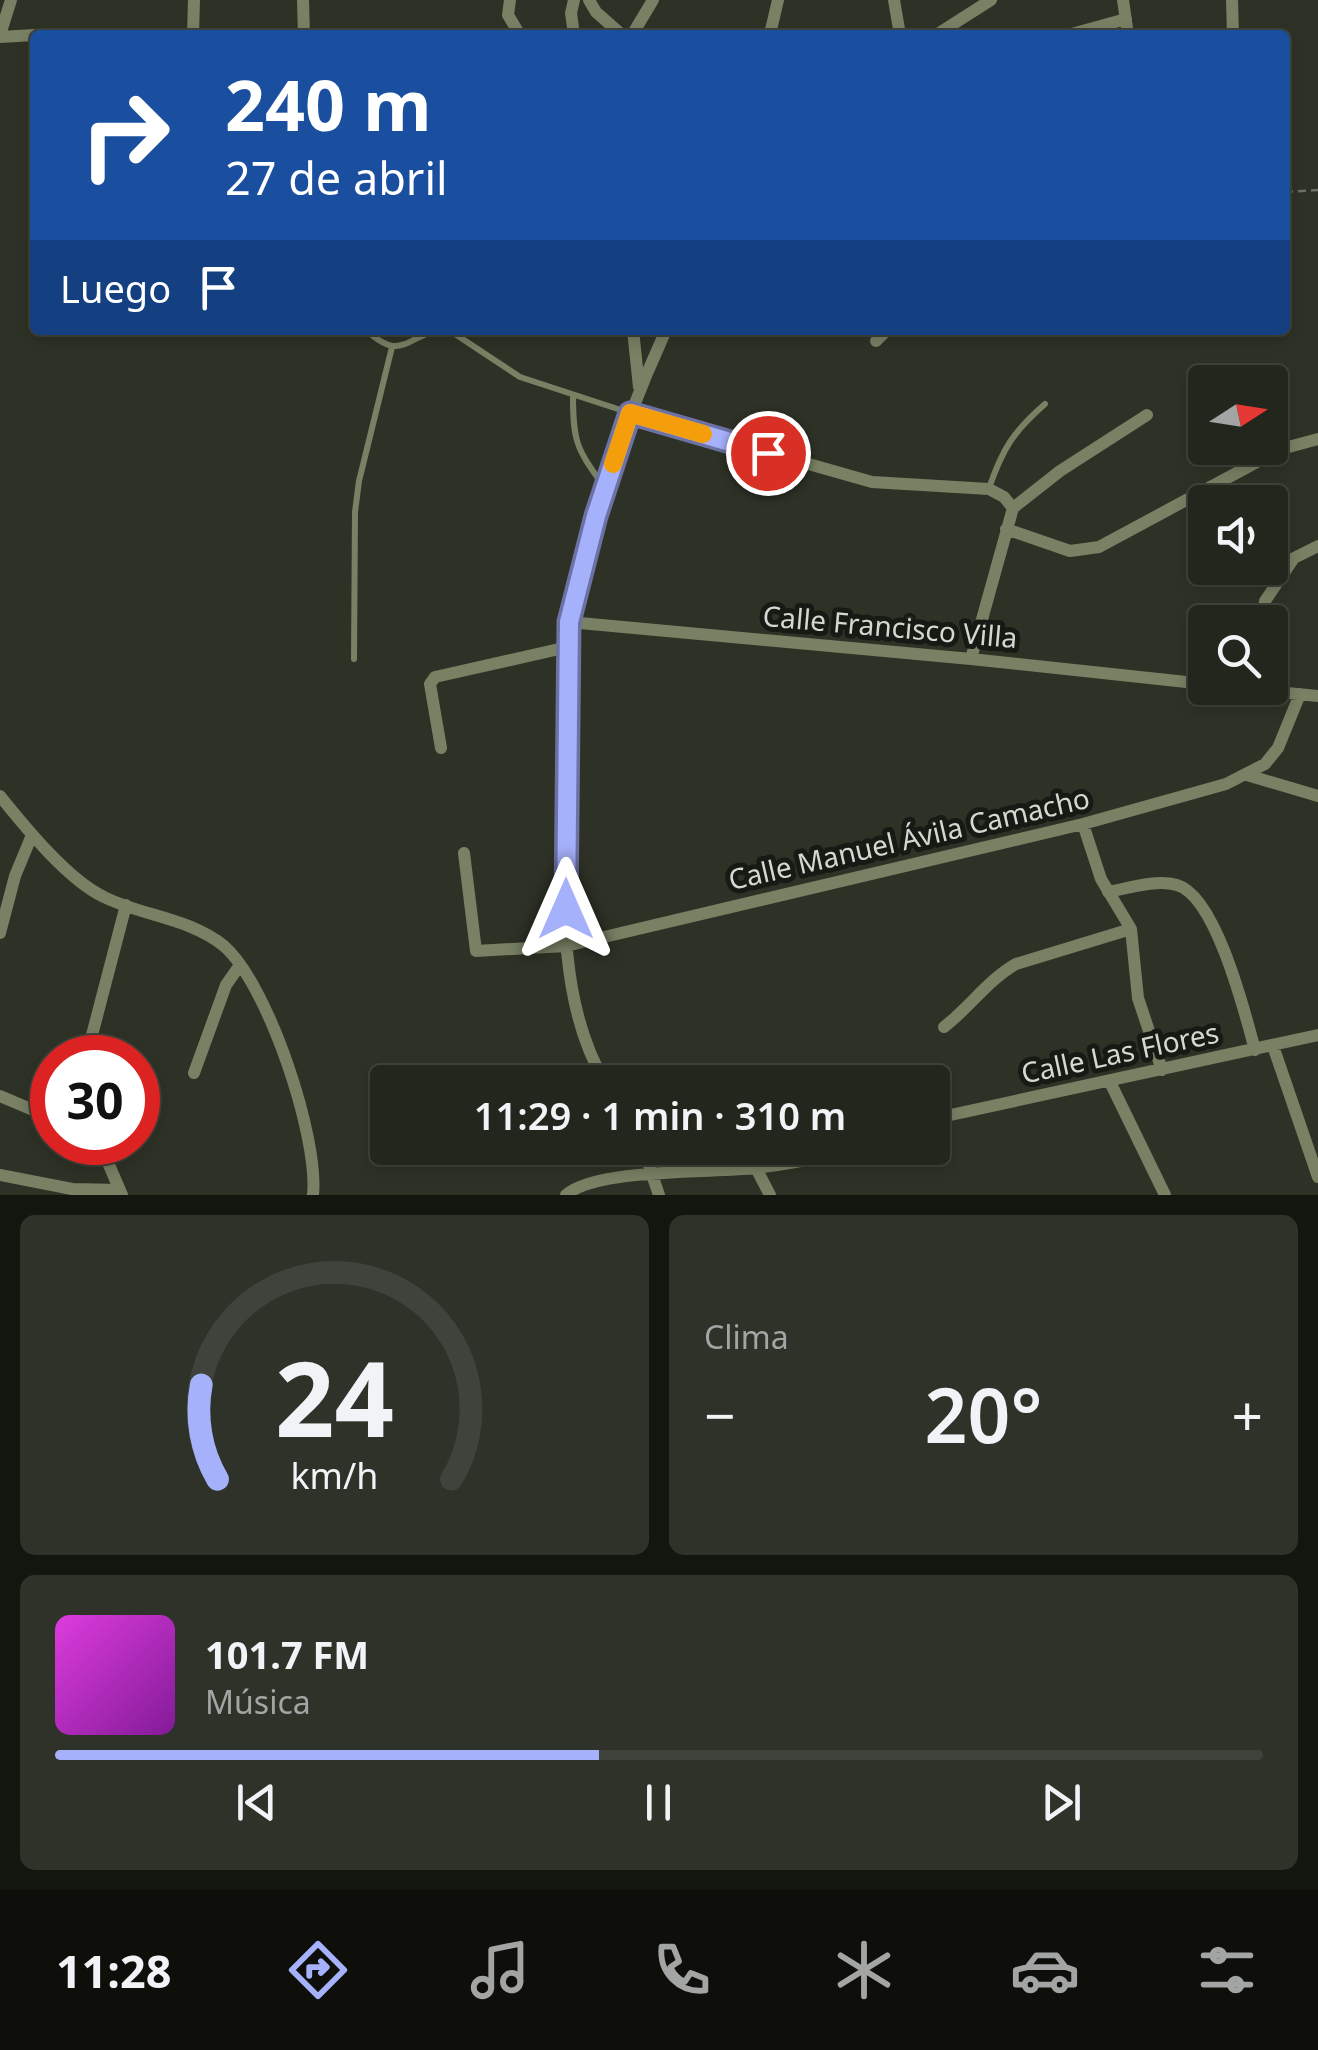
<!DOCTYPE html>
<html lang="es">
<meta charset="utf-8">
<style>
body{margin:0;font-family:"Noto Sans",sans-serif;background:#2e3229;color:#f1f3f6;height:100vh;display:flex;flex-direction:column;font-size:38px;white-space:nowrap}
*{box-sizing:border-box;margin:0}
p{font-size:32px;color:#a2a5a3}
.icon{flex:none;width:55px;height:55px;fill:none;stroke:currentColor;stroke-width:2;stroke-linecap:round;stroke-linejoin:round}
.map{position:relative;height:1195px;overflow:hidden}
.side{display:flex;flex-direction:column;gap:20px;padding:20px;background:#13150f;flex:1}
.side>*{flex:none}
.banner{position:absolute;left:30px;top:30px;width:1260px;height:305px;border-radius:10px;box-shadow:0 5px 15px #0003,0 0 0 2px #3f433b;background:#1a4fa0;color:#fff;overflow:hidden}
.needle{width:65px;rotate:78deg}
.tools{position:absolute;left:1188px;top:365px;display:grid;gap:20px}
.tools a{display:grid;place-items:center;width:100px;height:100px;border-radius:10px;background:#22261c;box-shadow:0 5px 15px #0003,0 0 0 2px #3f433b;font-size:50px}
.speed{position:absolute;left:30px;top:1035px;display:flex;gap:20px;font-size:50px;font-weight:700;text-align:center}
.speed>*{display:grid;place-content:center;width:130px;height:130px;border-radius:50%;background:#22261c;box-shadow:0 5px 15px #0003,0 0 0 2px #3f433b;line-height:1}
.speed .limit{border:15px solid #d22;background:#fff;color:#111}
.pin{position:absolute;display:grid;place-items:center;width:85px;height:85px;color:#fff;margin:-42px;border:5px solid #fff;border-radius:50%;box-shadow:0 2px 10px #0007}
.me{position:absolute;width:110px;margin:-55px;rotate:0deg;stroke-linejoin:round;filter:drop-shadow(0 0 8px #0008)}
.turn{display:flex;align-items:center;gap:35px;height:210px;padding:0 30px;font-size:45px}
.turn .icon{width:130px;height:130px;stroke-width:2.5}
.turn b{display:block;font-size:70px;line-height:85px}
.then{display:flex;align-items:center;height:95px;padding:0 30px;background:#0003;gap:20px;font-size:38px}
.big{font-size:75px;font-weight:600;line-height:1.1}
.side .widget{flex:1;display:flex;flex-direction:column;justify-content:center;gap:15px;min-width:0;padding:0 35px;border-radius:15px;background:#2e3229}
.side .dial{align-items:center;gap:0}
.dial svg{height:260px;overflow:visible;fill:none;stroke:#3f433b;stroke-width:7;stroke-linecap:round;text-anchor:middle}
.dial text{fill:#f1f3f6;stroke:none}
.song{display:flex;align-items:center;gap:30px}
.cover{width:120px;height:120px;border-radius:15px;background:linear-gradient(135deg,hsl(300 70% 55%),hsl(290 70% 35%))}
.played{height:10px;border-radius:5px;background:linear-gradient(90deg,#a6b1fc 45%,#3f433b 45%)}
.keys{display:flex;justify-content:space-around;direction:ltr}
.heat{display:flex;justify-content:space-between;align-items:center;font-size:55px;direction:ltr}
.side .tiles{flex:1;display:grid;gap:20px;grid-template-columns:1fr 1fr}
.widget:last-child{grid-column:span 2}
.trip{position:absolute;left:370px;top:1065px;width:580px;height:100px;border-radius:10px;background:#22261c;box-shadow:0 5px 15px #0003,0 0 0 2px #3f433b;font-weight:600;line-height:100px;text-align:center}
.tabs{display:flex;height:160px;justify-content:space-around;align-items:center;background:#0e0f0b;color:#a2a5a3}
.tabs .icon{width:70px;height:70px}
.tabs .active{color:#a6b1fc}
.tabs b{font-size:45px;color:#f1f3f6}
.map>svg:first-child{display:block}
</style>
<div class="map">
<svg width="1318" height="1195" viewBox="0 0 1318 1195">
<rect width="100%" height="100%" fill="#2e3226"/>
<g fill="none" stroke-linecap="round" stroke-linejoin="round">
<!-- path -->
<path stroke="#6c7065" stroke-width="2.5" stroke-dasharray="8 5" stroke-linecap="butt" d="M1285,192L1318,190"/>
<!-- service -->
<path stroke="#788164" stroke-width="6" d="M366,330C400,361 404,339 438,330
M449,330L520,377L627,412
M573,395C573,441 576,448 603,485
M989,488C1003,448 1013,432 1045,404
M354,659L355,512L359,481L392,347
M728,1082L732,1070
M700,1170L707,1148"/>
<!-- minor -->
<path stroke="#788164" stroke-width="12" d="M303,0L304,35
M510,0L508,15L520,35
M589,0L596,12L622,35
M894,0L900,35
M1123,0L1128,35
M1232,0L1233,35
M0,35L11,0
M38,35H67
M193,35L194,0
M574,35L571,13L574,0
M632,35L653,0
M766,35L771,30L778,0
M936,35L991,0
M1068,35L1126,19
M0,37L35,35
M633,330L639,387
M876,341L887,330
M629,413L872,482L989,489L1004,497L1013,508
M1013,508L1060,471L1147,415
M1006,529L1070,551L1099,547L1281,449L1318,439
M569,622L971,659L1205,684
M1262,622L1265,601L1294,558L1318,546
M971,659L1013,508
M1236,688L1318,696
M441,748L430,684L435,677L568,647
M1247,775L1318,796
M0,796C25,827 68,880 104,897C142,916 190,918 224,946C268,984 319,1138 313,1195
M1083,824L1101,879L1131,929L1138,998L1162,1070
M464,853L476,951L566,946L1083,824L1226,784L1265,764L1278,748L1300,694
M1108,892C1129,888 1156,879 1177,885C1216,896 1245,1013 1255,1050
M0,933L15,876L32,835
M944,1027C970,1007 988,980 1016,964L1131,929
M1273,1046L1318,1177
M86,1058L126,905
M194,1073L226,985L240,965
M605,1082C551,993 566,863 566,762C566,716 561,663 570,618C591,518 624,422 666,330
M1110,1082L1165,1195
M0,1096L52,1118
M932,1119L1318,1035
M94,1142L106,1158L122,1195
M643,1148L659,1195
M756,1168L770,1195
M0,1175L72,1189L120,1190
M566,1195C596,1168 712,1173 756,1168C788,1164 823,1158 854,1148"/>
</g>
<g fill="none" stroke-linecap="round" stroke-linejoin="round">
<!-- route casing -->
<g stroke="#6c73a4" stroke-width="25">
<path id="route" d="M566,909L569,622L596,516L630,413L768,453"/>
</g>
<!-- route -->
<use href="#route" stroke="#a6b1fc" stroke-width="18"/>
<!-- slow -->
<path stroke="#f59e0b" stroke-width="18" d="M613,464L630,413L703,434"/>
</g>
<g text-anchor="middle" stroke-width="10" stroke-linejoin="round" paint-order="stroke">
<!-- street labels -->
<g font-size="28" fill="#d5d8d0" stroke="#171914">
<text transform="translate(890 627) rotate(5)" y="10">Calle Francisco Villa</text>
<text transform="translate(909 839) rotate(-13)" y="10">Calle Manuel Ávila Camacho</text>
<text transform="translate(1120 1053) rotate(-12)" y="10">Calle Las Flores</text>
</g>
</g>
</svg>
<div class="tools">
<a><svg class="needle" viewBox="-14 -14 28 28"><path d="M0-13l5 13h-10z" fill="#e53935"/><path d="M0 13l5-13h-10z" fill="#a2a5a3"/></svg></a>
<a><svg class="icon" aria-label="sound" viewBox="0 0 24 24"><path d="M4 9h4l5-4v14l-5-4H4zM17 9q2 3 0 6"/></svg></a>
<a><svg class="icon" aria-label="search" viewBox="0 0 24 24"><circle cx="10" cy="10" r="6"/><path d="M15 15l6 6"/></svg></a>
</div>
<div class="speed"><div class="limit">30</div></div>
<div class="pin" style="left:768px;top:453px;background:#d93025"><svg class="icon" aria-label="arrive" viewBox="0 0 24 24"><path d="M6 21V4h12l-3 4 3 4H6"/></svg></div>
<svg class="me" style="left:566px;top:909px" viewBox="-20 -20 40 40"><path d="M0-17L14 15 0 8-14 15z" fill="#a6b1fc" stroke="#fff" stroke-width="4"/></svg>
<div class="trip">11:29 · 1 min · 310 m</div>
<div class="banner">
<div class="turn"><svg class="icon" aria-label="right" viewBox="0 0 24 24"><path d="M7 20v-9h11M14 6l5 5-5 5"/></svg><div><b>240 m</b>27 de abril</div></div>
<div class="then">Luego<svg class="icon" aria-label="arrive" viewBox="0 0 24 24"><path d="M6 21V4h12l-3 4 3 4H6"/></svg></div>
</div>
</div>
<section class="side">
<div class="tiles">
<div class="widget dial"><svg viewBox="0 0 100 80">
<path d="M14 69A42 42 0 1 1 86 69"/>
<path d="M14 69A42 42 0 0 1 9 40" stroke="#a6b1fc"/>
<text x="50" y="56" font-size="32" font-weight="700">24</text>
<text x="50" y="72" font-size="11">km/h</text>
</svg></div>
<div class="widget"><p>Clima</p>
<div class="heat"><a>−</a><b class="big">20°</b><a>+</a></div>
</div>
<div class="widget">
<div class="song"><i class="cover"></i><div><b>101.7 FM</b><p>Música</p></div></div>
<div class="played"></div>
<div class="keys"><svg class="icon" aria-label="previous" viewBox="0 0 24 24"><path d="M18 5L8 12l10 7zM5 5v14"/></svg><svg class="icon" aria-label="pause" viewBox="0 0 24 24"><path d="M8 5v14M16 5v14"/></svg><svg class="icon" aria-label="next" viewBox="0 0 24 24"><path d="M6 5l10 7-10 7zM19 5v14"/></svg></div>
</div>
</div>
</section>
<nav class="tabs">
<b>11:28</b>
<svg class="icon active" aria-label="directions" viewBox="0 0 24 24"><path d="M12 3l9 9-9 9-9-9zM9 14v-3h6M13 9l2 2-2 2"/></svg>
<svg class="icon" aria-label="music" viewBox="0 0 24 24"><path d="M9 18V5l10-2v13"/><circle cx="6" cy="18" r="3"/><circle cx="16" cy="16" r="3"/></svg>
<svg class="icon" aria-label="phone" viewBox="0 0 24 24"><path d="M5 4h4l2 5-3 2q2 4 5 5l2-3 5 2v4C11 20 4 13 5 4z"/></svg>
<svg class="icon" aria-label="climate" viewBox="0 0 24 24"><path d="M12 3v18M4 7l16 10M4 17L20 7"/></svg>
<svg class="icon" aria-label="car" viewBox="0 0 24 24"><path d="M5 17H2v-5l4-1 3-4h7l3 4 3 1v5h-3M9 17h6M6 11h13"/><circle cx="7" cy="17" r="2"/><circle cx="17" cy="17" r="2"/></svg>
<svg class="icon" aria-label="filters" viewBox="0 0 24 24"><path d="M4 7h16M4 17h16"/><circle cx="9" cy="7" r="2"/><circle cx="15" cy="17" r="2"/></svg>
</nav>
